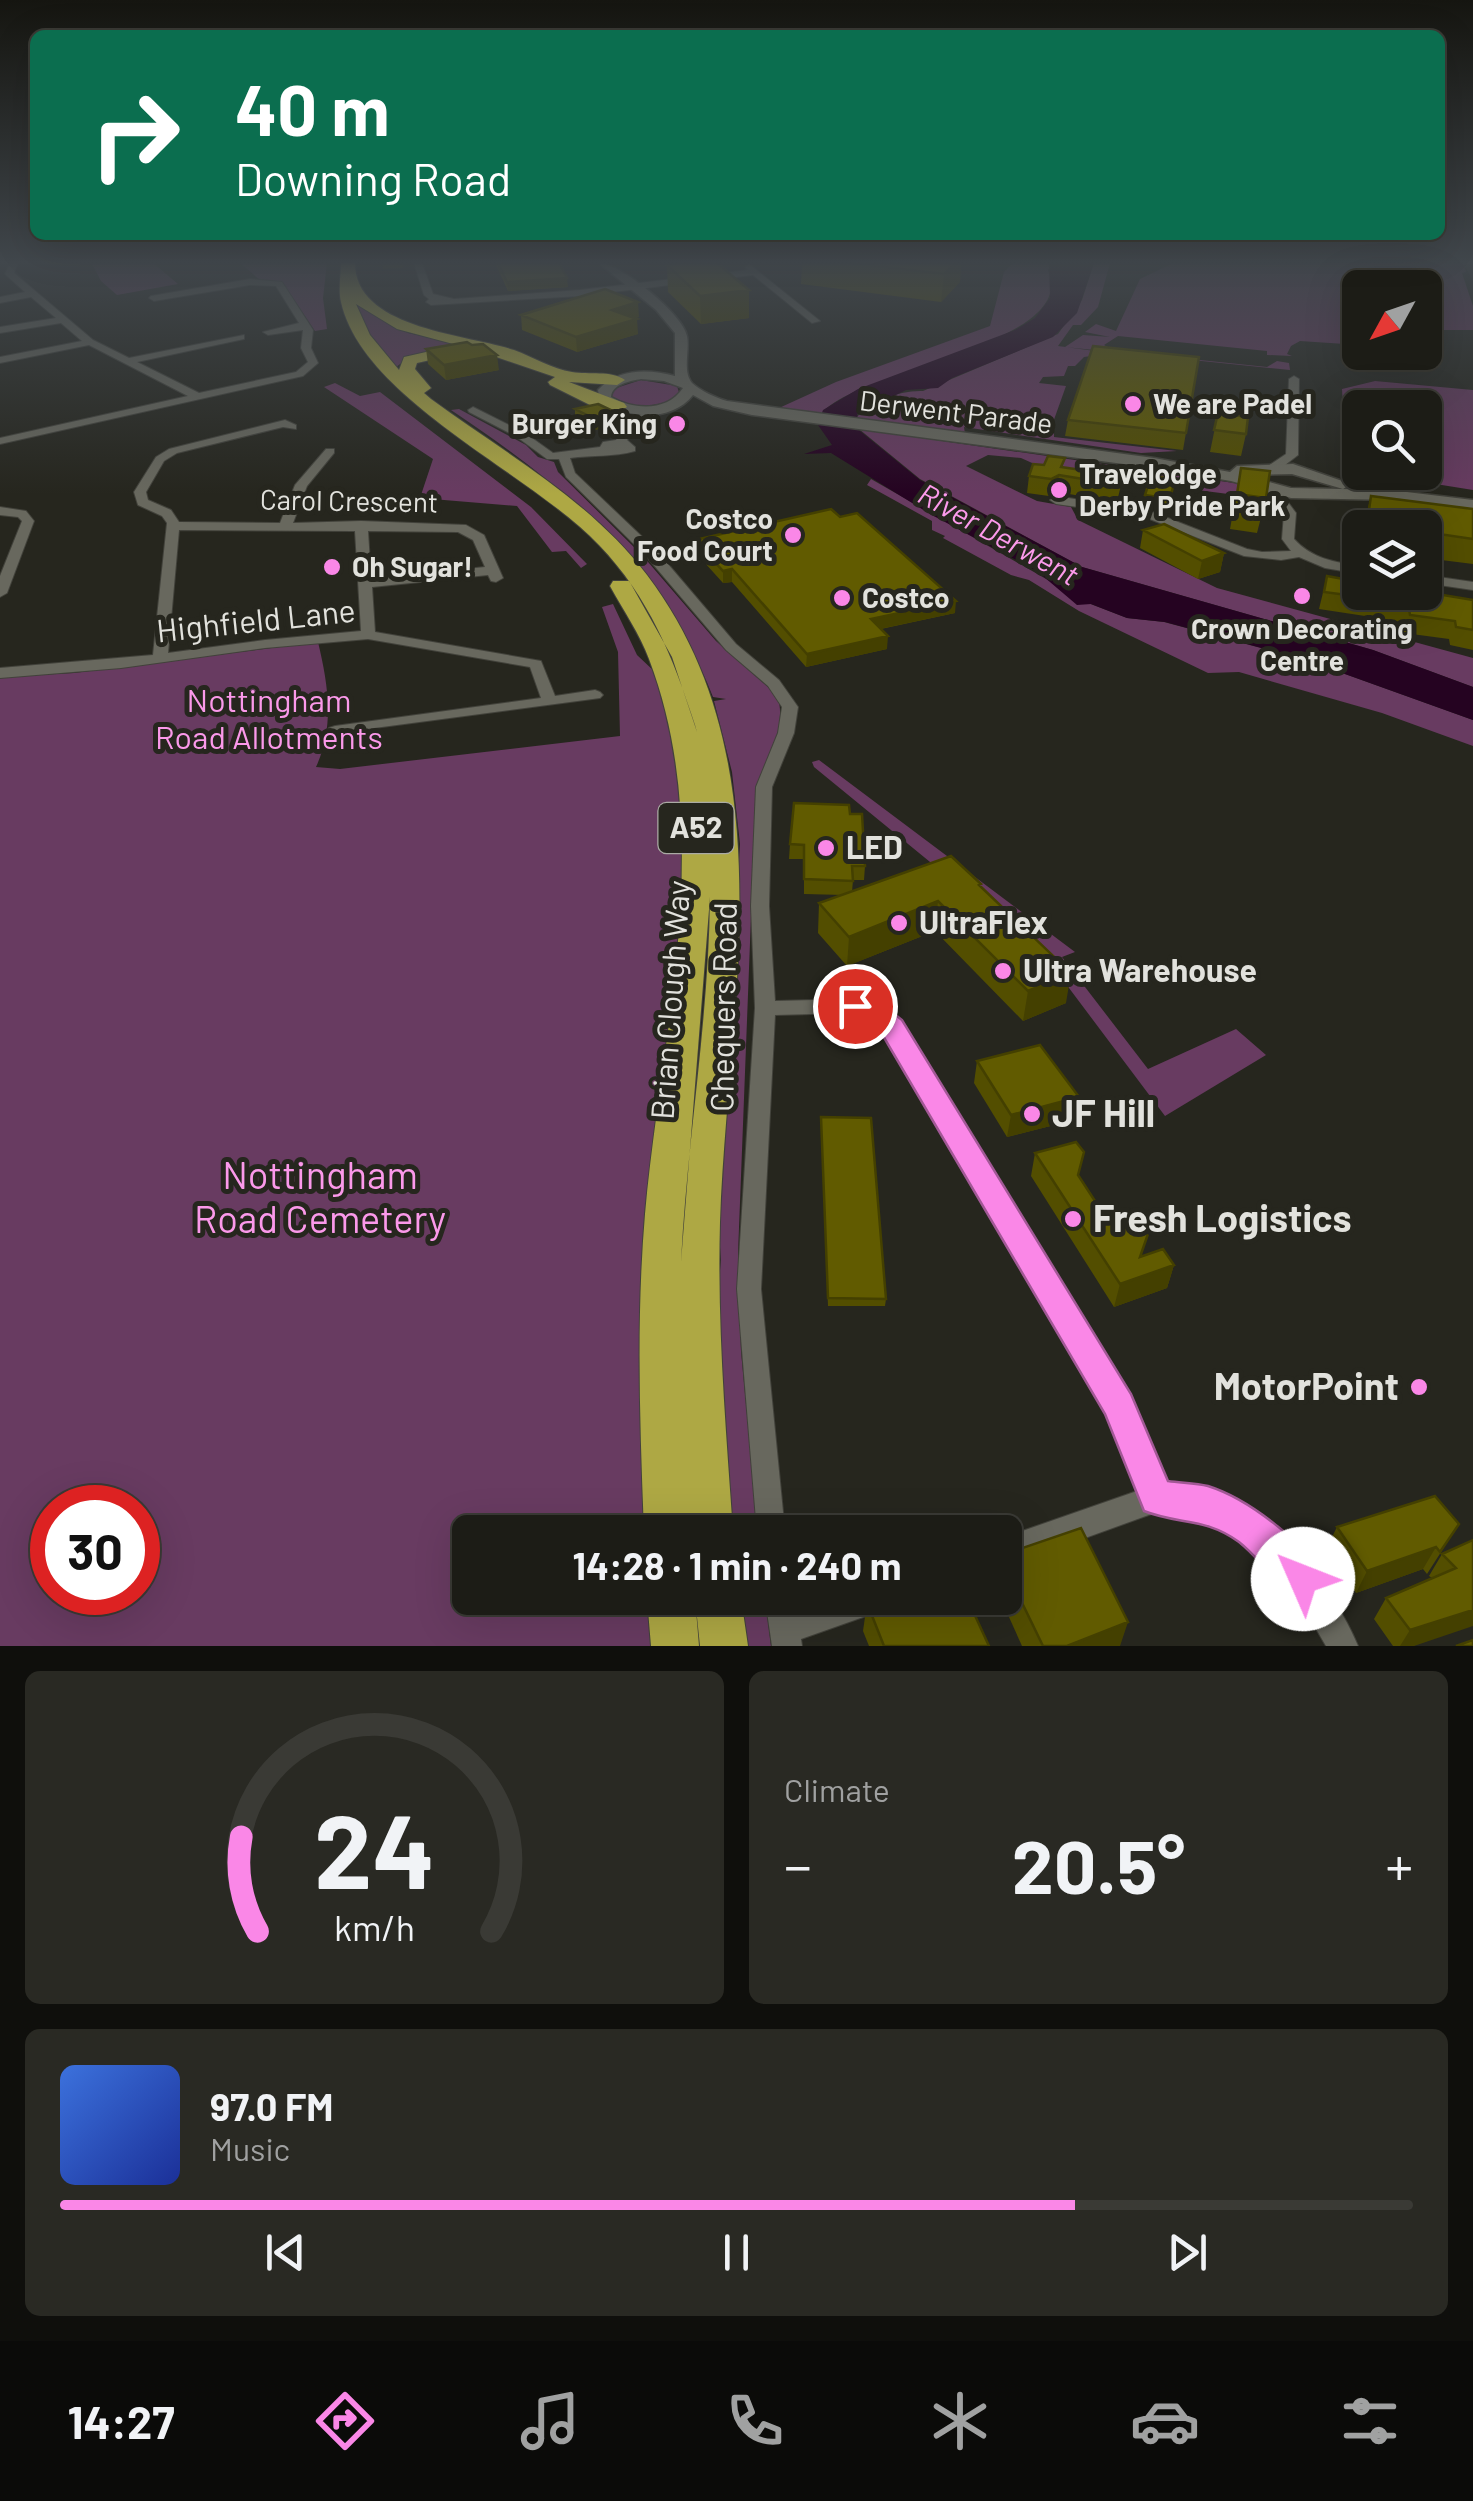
<!DOCTYPE html>
<meta charset="utf-8">
<style>
body{margin:0;font-family:Barlow,sans-serif;background:#292923;color:#f1f3f6;height:100vh;display:flex;flex-direction:column;font-size:38px;white-space:nowrap}
*{box-sizing:border-box;margin:0}
p{font-size:32px;color:#a0a1a1}
.icon{flex:none;width:55px;height:55px;fill:none;stroke:currentColor;stroke-width:2;stroke-linecap:round;stroke-linejoin:round}
.map{position:relative;height:1646px;overflow:hidden}
.panel{display:flex;flex-direction:column;gap:25px;padding:25px;background:#0f0f0c;flex:1}
.panel>*{flex:none}
.hud{position:absolute;left:30px;top:30px;width:1415px;height:210px;border-radius:15px;box-shadow:0 10px 40px #0002,0 0 0 2px #3a3a35;background:#0b6e4f;color:#fff;overflow:hidden}
.needle{width:65px;rotate:230deg}
.controls{position:absolute;left:1342px;top:270px;display:grid;gap:20px}
.controls a{display:grid;place-items:center;width:100px;height:100px;border-radius:15px;background:#1c1c16;box-shadow:0 10px 40px #0002,0 0 0 2px #3a3a35;font-size:50px}
.speed{position:absolute;left:30px;top:1485px;display:flex;gap:20px;font-size:50px;font-weight:700;text-align:center}
.speed>*{display:grid;place-content:center;width:130px;height:130px;border-radius:50%;background:#1c1c16;box-shadow:0 10px 40px #0002,0 0 0 2px #3a3a35;line-height:1}
.speed .limit{border:15px solid #d22;background:#fff;color:#111}
.pin{position:absolute;display:grid;place-items:center;width:85px;height:85px;color:#fff;margin:-42px;border:5px solid #fff;border-radius:50%;box-shadow:0 2px 10px #0007}
.me{position:absolute;width:110px;margin:-55px;rotate:314deg;stroke-linejoin:round;filter:drop-shadow(0 0 8px #0008)}
.turn{display:flex;align-items:center;gap:35px;height:210px;padding:0 40px;font-size:45px}
.turn .icon{width:130px;height:130px;stroke-width:2.5}
.turn b{display:block;font-size:70px;line-height:85px}
.big{font-size:75px;font-weight:700;line-height:1.1}
.panel .widget{flex:1;display:flex;flex-direction:column;justify-content:center;gap:15px;min-width:0;padding:0 35px;border-radius:15px;background:#292923}
.panel .dial{align-items:center;gap:0}
.dial svg{height:260px;overflow:visible;fill:none;stroke:#3a3a35;stroke-width:7;stroke-linecap:round;text-anchor:middle}
.dial text{fill:#f1f3f6;stroke:none}
.song{display:flex;align-items:center;gap:30px}
.cover{width:120px;height:120px;border-radius:15px;background:linear-gradient(135deg,hsl(220 70% 55%),hsl(230 70% 35%))}
.played{height:10px;border-radius:5px;background:linear-gradient(90deg,#fa87e7 75%,#3a3a35 75%)}
.keys{display:flex;justify-content:space-around;direction:ltr}
.heat{display:flex;justify-content:space-between;align-items:center;font-size:55px;direction:ltr}
.panel .tiles{flex:1;display:grid;gap:25px;grid-template-columns:1fr 1fr}
.widget:last-child{grid-column:span 2}
.trip{position:absolute;left:452px;top:1515px;width:570px;height:100px;border-radius:15px;background:#1c1c16;box-shadow:0 10px 40px #0002,0 0 0 2px #3a3a35;font-weight:700;line-height:100px;text-align:center}
.dock{display:flex;height:160px;justify-content:space-around;align-items:center;background:#0b0b09;color:#a0a1a1}
.dock .icon{width:70px;height:70px}
.dock .on{color:#fa87e7}
.dock b{font-size:45px;color:#f1f3f6}
.map>svg:first-child{display:block}
</style>
<div class="map">
<svg width="1473" height="1646" viewBox="0 0 1473 1646">
<rect width="100%" height="100%" fill="#26261e"/>
<!-- green -->
<path fill="#683b61" fill-rule="evenodd" d="M153,263L178,284L117,295L101,281L92,264Z
M240,263H327L323,298L327,329L315,331L283,283L260,280Z
M1013,263H1053L1048,270C1081,345 857,369 821,414L779,408L836,382L990,326L1004,272Z
M1094,263H1110L1098,307L1081,325H1073L1058,346L1110,353L1084,357L1075,366H1068L1064,376L1043,377L1039,383L1066,386L1051,428L1003,424L1054,433V437L1177,451L1141,453L964,427L965,434L855,419C870,402 899,390 923,391L1058,334L1082,300Z
M1173,263H1473L1464,265L1466,272L1462,273L1473,306V330H1425V288H1360V345L1300,341L1291,346L1287,354L1292,356L1267,355V351L1118,336L1104,345L1114,351L1267,367L1277,361L1289,363L1290,370L1065,347L1083,335L1110,337L1085,332L1096,324L1116,331L1140,279Z
M355,303L408,333L471,347C440,348 417,350 395,368L368,337Z
M641,380L677,386L680,396C656,408 632,410 609,396L610,390Z
M1375,381L1473,390V490L1367,473L1425,472V408H1360V469L1346,460L1342,389Z
M335,383L360,396L380,392L531,507L587,564L581,568L566,551L552,552L517,506L420,498L433,459L324,387Z
M459,409L526,445L538,457L554,462L558,472L642,555L716,641L777,695C790,729 758,776 755,813L738,1254L741,1351L758,1532H732L718,1291L721,1260L717,1209L740,844L732,772L714,701L726,699L713,697C662,566 566,487 451,410Z
M859,429L1241,484L1264,495L1271,505L1236,501V495L1050,471L1021,458L988,455L966,466L1037,501L1071,507L1078,520L1217,588L1473,658V687L1373,650L1082,567L920,479Z
M871,479L1088,603L1127,618L1164,622L1306,660L1473,720V746L1382,713L1239,672L1208,673L1079,611L1029,580L1011,575L943,538L945,536L932,530V521L867,485Z
M613,604L637,655L655,672L676,739L687,831L646,1471L650,1532H470V1598H655L659,1646H0V677L74,673L318,642C328,684 335,726 316,767L340,769L620,736L618,652L602,607ZM52,1508H138V1592H52Z
M819,760L1075,952L1062,957L1148,1069L1236,1029L1266,1055L1165,1116L1045,956L814,767L812,762Z
M739,1598H765L771,1646H745Z"/>
<!-- water -->
<path fill="#250321" d="M1094,263L1077,313L1053,337L952,378L938,388L906,390L857,414L860,431L920,480L1082,567L1373,650L1473,687V720L1306,660L1165,622L1127,618L1091,604L1077,605L1037,571L930,514L831,453L804,454L832,445L818,425L823,410L858,389L1015,330L1035,318L1050,298L1049,264Z"/>
<g fill="none" stroke-linecap="round" stroke-linejoin="round">
<!-- minor casing -->
<g stroke="#42423b" stroke-width="2">
<path id="minor" d="M10,263H18L14,273L93,340L129,358L244,335V339L137,362L199,393L296,372L308,362L301,348L303,330L268,335L263,332L299,323L276,286L250,285L154,301L149,298L151,296L250,279L282,282L313,330L311,348L318,363L303,376L0,444V438L188,396L89,345L0,363V357L82,341L61,323L0,333V327L56,318L31,297L0,303V297L25,292L5,274Z
M414,263H422L433,294L454,299L580,290L748,270L745,267L749,264L820,321L812,323L753,275L580,296L431,305L426,302L429,299L424,295Z
M1294,376L1299,379L1298,455L1276,472H1268V466L1286,454L1289,379Z
M473,407L525,433L553,453L600,447L603,442L616,440C629,423 641,408 664,407V411L640,423L627,440L635,447V451C614,457 592,455 570,458L575,473L656,550L736,644L779,680L798,707L794,733L772,787L769,906L775,1001L855,999L895,1016L1128,1396L1166,1485C1178,1487 1192,1487 1204,1490C1269,1506 1334,1587 1358,1646H1326L1293,1589L1242,1539L1202,1517L1157,1512L1005,1567V1537L1140,1490L1108,1412L881,1026L852,1013L775,1015L761,1289L785,1532H757L737,1289L755,1008L751,906L756,787L778,733L782,707L768,686L726,650L646,556L566,477L559,459H547L517,437L469,412L468,410Z
M285,420L296,425V429L283,427L177,453L164,461L146,492L148,500L171,510L179,522L280,523L295,485L326,449H334V453L307,486L293,523L361,521L466,525L484,535L503,578L496,582L491,581L488,575L372,587L375,632L541,661L555,696L595,690L600,692L603,695L600,698L329,734L327,731L329,728L335,726L541,698L530,667L368,639L265,648L121,668L0,678V668L153,655L167,523L162,516L138,505L134,492L156,457L169,449ZM179,530L355,531L361,631L265,640L168,653ZM368,531L458,532L473,540L485,567L371,579Z
M1271,484L1275,485L1296,513L1294,539C1312,559 1335,562 1360,566V574L1325,568L1299,557L1281,560L1244,556L1142,516L1056,504L1050,500L1056,496L1150,511L1247,549L1262,552L1291,551L1282,539L1284,513L1265,488Z
M0,507L26,511L34,521L7,593L0,597V576L22,521L18,517L0,515Z
M1425,575L1473,582V590L1425,583Z
M765,1598H795L797,1611L834,1598H890L886,1609L801,1639L802,1646H772Z"/>
</g>
<!-- tertiary casing -->
<g stroke="#42423b" stroke-width="3">
<path id="tertiary" d="M599,263C620,263 683,314 687,336C690,350 682,371 692,383C701,391 716,398 727,401L1154,458L1230,472L1237,466L1293,464L1351,484L1343,489L1292,474L1243,475L1291,488L1390,490L1473,500V510L1390,500L1291,498L1231,481L1154,468L752,415L713,406L693,395C671,423 628,418 600,402L598,390C618,368 649,369 675,376V333L656,310ZM641,379L664,381L683,388C667,412 634,410 611,397C612,384 630,381 641,379Z"/>
</g>
<!-- trunk casing -->
<g stroke="#42423b" stroke-width="2">
<path id="trunk" d="M341,263H355C355,329 466,334 514,350C533,357 552,369 572,372C589,375 611,370 625,380L617,385L569,382L624,403L627,407L618,412L590,405L550,385L548,382L555,377L467,347L466,352L417,363L415,369L431,388L424,393L431,399C506,454 590,500 647,575C789,763 727,1007 720,1222C717,1327 726,1429 733,1532H644C640,1426 636,1320 645,1214C661,1032 717,838 649,659C640,634 623,610 610,586L613,581H629L632,586L672,657L697,732L695,725C673,657 649,597 599,545C531,473 363,400 341,302C338,290 341,275 341,263ZM356,304L397,329L457,345L404,357L399,370L370,335ZM710,897C709,1019 687,1140 681,1262Z
M647,1598H741L748,1646H700L695,1598L699,1646H651Z"/>
</g>
<!-- minor -->
<use href="#minor" fill="#68685e" fill-rule="evenodd"/>
<!-- tertiary -->
<use href="#tertiary" fill="#68685e" fill-rule="evenodd"/>
<!-- trunk -->
<use href="#trunk" fill="#aea844" fill-rule="evenodd"/>
</g>
<!-- wall -->
<path fill="#534e00" d="M495,263H559L568,287L508,291Z
M802,263H961L960,282L941,302L801,284Z
M667,265L749,318L701,324L668,292Z
M521,315L639,317L634,318L638,334L577,352L522,330Z
M426,349L499,370L446,380L428,364Z
M1199,357L1183,450L1065,436L1068,420Z
M575,409L617,424L595,430L575,420Z
M1218,413L1246,434L1241,456L1210,452Z
M1063,468L1123,476L1117,502L1057,492L1049,496L1027,493L1029,476Z
M1241,468L1266,498L1257,533L1230,529Z
M1175,479L1168,511L1143,506L1145,495Z
M1371,496L1473,509V564L1425,558V528H1363Z
M1143,530L1224,553L1220,572L1198,579L1140,548Z
M695,540L955,613L881,629L887,649L806,667L732,582L723,583L695,552Z
M1327,576L1473,600V650L1450,645L1449,639L1404,633V627L1365,621V616L1319,609Z
M850,814L865,866L864,880H853L852,892L981,888L1066,1003L1023,1021L935,931L847,966L818,933L819,903L844,895L804,894V859H789L790,844Z
M977,1061L1074,1120L1007,1137L974,1083Z
M821,1125L886,1299L885,1306H828Z
M1035,1153L1078,1176L1106,1218L1141,1257L1174,1265L1167,1288L1114,1307L1031,1176Z
M1459,1524L1427,1574L1423,1569L1356,1593L1326,1549L1337,1527Z
M1473,1540L1414,1646H1393L1374,1619L1386,1598L1432,1578L1429,1576L1442,1554Z
M1005,1554L1120,1646H1022L1004,1606L975,1614L989,1646H869L863,1631L867,1603Z"/>
<!-- shaded-wall -->
<path fill="#444000" d="M403,263V268L383,269L382,264Z
M955,263H961L960,282L941,302L944,274Z
M567,278L568,287L508,291L507,282Z
M749,290V318L701,324L700,296Z
M638,302L639,317L612,324V310Z
M637,319L638,334L577,352L576,337Z
M497,355L499,370L446,380L444,365Z
M617,413V424L595,430V419Z
M1059,475L1057,492L1049,496L1051,479Z
M1224,553L1220,572L1198,579L1202,561Z
M732,569V582L723,583V571Z
M956,601L955,613L870,631L871,619Z
M888,636L887,649L806,667L807,654Z
M938,901L935,931L847,966L849,937Z
M1071,973L1066,1003L1023,1021L1028,991Z
M1079,1097L1074,1120L1007,1137L1011,1115Z
M1174,1265L1167,1288L1114,1307L1120,1284Z
M1436,1547L1423,1569L1356,1593L1367,1571Z
M1010,1578L1004,1606L958,1619L963,1598H1005V1579Z
M1473,1610V1626L1414,1646H1400L1410,1630Z
M1128,1622L1120,1646H1067Z"/>
<!-- building -->
<path fill="#615b00" stroke="#444000" stroke-width="2.5" d="M498,263H559L567,278L507,282Z
M680,263H717L749,290L700,296L667,265Z
M851,263H955L944,274Z
M605,289L638,302L612,310L637,319L576,337L521,315Z
M467,342L472,345L483,344L497,355L444,365L426,349Z
M1093,346L1199,357L1186,433L1068,420Z
M598,404L617,413L595,419L575,409Z
M1218,413L1248,417L1246,434L1214,430Z
M1048,456L1065,458L1061,467L1123,476L1120,485L1059,475L1051,479L1029,476L1033,464L1044,465Z
M1241,468L1270,471L1266,498L1237,494Z
M1151,476L1175,479L1170,499L1145,495Z
M1371,496L1473,509V539L1425,532V528H1404L1403,515L1369,510Z
M831,509L840,517L857,513L956,601L871,619L888,636L807,654L732,569L723,571L695,540Z
M1164,524L1224,553L1202,561L1143,530Z
M1327,576L1360,582V592H1425L1473,600V630L1456,627L1455,621L1410,615L1409,609L1370,603V598L1324,592Z
M794,803L849,805L850,814H862L865,866H852L853,881L804,879V845L790,844Z
M951,856L981,884L979,885L1071,973L1028,991L938,901L849,937L819,903Z
M1040,1045L1079,1097L1011,1115L977,1061Z
M821,1117L871,1118L886,1299L828,1298Z
M1076,1142L1084,1152L1078,1175L1106,1218L1149,1231L1140,1257L1163,1249L1174,1265L1120,1284L1035,1153Z
M1435,1496L1459,1524L1440,1552L1436,1547L1367,1571L1337,1527Z
M1081,1528L1128,1622L1067,1646H1043L1010,1578L1005,1579V1554Z
M1473,1540V1610L1410,1630L1386,1598L1456,1568L1442,1554Z
M881,1598H967L989,1646H884L867,1603Z
M1473,1640V1646H1456Z"/>
<!-- sky -->
<linearGradient id="sky" x2="0" y2="1"><stop stop-color="#151510"/><stop offset="0.53" stop-color="#41474c"/><stop offset="1" stop-color="#41474c" stop-opacity="0"/></linearGradient>
<rect width="1473" height="494" fill="url(#sky)"/>
<!-- route -->
<path fill="#fa87e7" stroke="#a25896" stroke-width="2.5" d="M855,997L884,1006L902,1020L1131,1394L1168,1481C1181,1483 1195,1483 1208,1486C1246,1498 1307,1542 1322,1579L1317,1593L1303,1598C1276,1587 1262,1560 1239,1542C1205,1517 1179,1525 1144,1511L1105,1414L882,1034L865,1019L845,1013L841,1006L845,1000Z"/>
<!-- markers -->
<g fill="#fa87e7" stroke="#26261e" stroke-width="4">
<circle cx="1133" cy="404" r="10"/>
<circle cx="677" cy="424" r="10"/>
<circle cx="1059" cy="490" r="10"/>
<circle cx="793" cy="535" r="10"/>
<circle cx="332" cy="567" r="10"/>
<circle cx="1302" cy="596" r="10"/>
<circle cx="842" cy="598" r="10"/>
<circle cx="826" cy="848" r="10"/>
<circle cx="899" cy="923" r="10"/>
<circle cx="1003" cy="971" r="10"/>
<circle cx="1032" cy="1114" r="10"/>
<circle cx="1073" cy="1219" r="10"/>
<circle cx="1419" cy="1387" r="10"/>
</g>
<g text-anchor="middle" stroke-width="10" stroke-linejoin="round" paint-order="stroke">
<!-- far-poi labels -->
<g font-size="28" font-weight="bold" fill="#e2e2dd" stroke="#26261e" text-anchor="start">
<text x="1153" y="414">We are Padel</text>
<text x="657" y="434" text-anchor="end">Burger King</text>
<text x="1079" y="484">Travelodge<tspan x="1079" dy="32">Derby Pride Park</tspan></text>
<text x="773" y="529" text-anchor="end">Costco<tspan x="773" dy="32">Food Court</tspan></text>
<text x="352" y="577">Oh Sugar!</text>
<text x="862" y="608">Costco</text>
<text x="1302" y="639" text-anchor="middle">Crown Decorating<tspan x="1302" dy="32">Centre</tspan></text>
</g>
<!-- far-street labels -->
<g font-size="28" fill="#e2e2dd" stroke="#26261e">
<text transform="translate(956 412) rotate(7)" y="10">Derwent Parade</text>
<text transform="translate(349 501) rotate(1)" y="10">Carol Crescent</text>
</g>
<!-- far-water labels -->
<g font-size="30" font-style="italic" fill="#fc9aeb" stroke="#26261e">
<text transform="translate(998 535) rotate(29)" y="10">River Derwent</text>
</g>
<!-- shield labels -->
<rect fill="#26261e" stroke="#aaaaa4" stroke-width="2.5" x="658.5" y="803" width="75" height="50" rx="8"/>
<g font-size="30" font-weight="bold" fill="#e2e2dd">
<text x="696" y="838">A52</text>
</g>
<!-- street labels -->
<g font-size="32" fill="#e2e2dd" stroke="#26261e">
<text transform="translate(256 621) rotate(-6)" y="11">Highfield Lane</text>
<text transform="translate(671 1000) rotate(-86)" y="11">Brian Clough Way</text>
<text transform="translate(724 1007) rotate(-89)" y="11">Chequers Road</text>
</g>
<!-- park labels -->
<g font-size="32" fill="#fb99ea" stroke="#26261e">
<text x="269" y="712">Nottingham<tspan x="269" dy="37">Road Allotments</tspan></text>
</g>
<!-- poi labels -->
<g font-size="32" font-weight="bold" fill="#e2e2dd" stroke="#26261e" text-anchor="start">
<text x="846" y="859">LED</text>
<text x="919" y="934">UltraFlex</text>
<text x="1023" y="982">Ultra Warehouse</text>
</g>
<!-- near-poi labels -->
<g font-size="38" font-weight="bold" fill="#e2e2dd" stroke="#26261e" text-anchor="start">
<text x="1052" y="1127">JF Hill</text>
<text x="1093" y="1232">Fresh Logistics</text>
<text x="1399" y="1400" text-anchor="end">MotorPoint</text>
</g>
<!-- near-park labels -->
<g font-size="38" fill="#fb99ea" stroke="#26261e">
<text x="320" y="1189">Nottingham<tspan x="320" dy="44">Road Cemetery</tspan></text>
</g>
</g>
</svg>
<div class="controls">
<a><svg class="needle" viewBox="-14 -14 28 28"><path d="M0-13l5 13h-10z" fill="#e53935"/><path d="M0 13l5-13h-10z" fill="#a0a1a1"/></svg></a>
<a><svg class="icon" aria-label="search" viewBox="0 0 24 24"><circle cx="10" cy="10" r="6"/><path d="M15 15l6 6"/></svg></a>
<a><svg class="icon" aria-label="layers" viewBox="0 0 24 24"><path d="M12 4l9 5-9 5-9-5zM3 14l9 5 9-5"/></svg></a>
</div>
<div class="speed"><div class="limit">30</div></div>
<div class="pin" style="left:855px;top:1006px;background:#d93025"><svg class="icon" aria-label="arrive" viewBox="0 0 24 24"><path d="M6 21V4h12l-3 4 3 4H6"/></svg></div>
<svg class="me" style="left:1303px;top:1579px" viewBox="-20 -20 40 40"><circle r="19" fill="#fff"/><path d="M0-13L10 11 0 6-10 11z" fill="#fa87e7"/></svg>
<div class="trip">14:28 · 1 min · 240 m</div>
<div class="hud">
<div class="turn"><svg class="icon" aria-label="right" viewBox="0 0 24 24"><path d="M7 20v-9h11M14 6l5 5-5 5"/></svg><div><b>40 m</b>Downing Road</div></div>
</div>
</div>
<section class="panel">
<div class="tiles">
<div class="widget dial"><svg viewBox="0 0 100 80">
<path d="M14 69A42 42 0 1 1 86 69"/>
<path d="M14 69A42 42 0 0 1 9 40" stroke="#fa87e7"/>
<text x="50" y="56" font-size="32" font-weight="700">24</text>
<text x="50" y="72" font-size="11">km/h</text>
</svg></div>
<div class="widget"><p>Climate</p>
<div class="heat"><a>−</a><b class="big">20.5°</b><a>+</a></div>
</div>
<div class="widget">
<div class="song"><i class="cover"></i><div><b>97.0 FM</b><p>Music</p></div></div>
<div class="played"></div>
<div class="keys"><svg class="icon" aria-label="previous" viewBox="0 0 24 24"><path d="M18 5L8 12l10 7zM5 5v14"/></svg><svg class="icon" aria-label="pause" viewBox="0 0 24 24"><path d="M8 5v14M16 5v14"/></svg><svg class="icon" aria-label="next" viewBox="0 0 24 24"><path d="M6 5l10 7-10 7zM19 5v14"/></svg></div>
</div>
</div>
</section>
<nav class="dock">
<b>14:27</b>
<svg class="icon on" aria-label="directions" viewBox="0 0 24 24"><path d="M12 3l9 9-9 9-9-9zM9 14v-3h6M13 9l2 2-2 2"/></svg>
<svg class="icon" aria-label="music" viewBox="0 0 24 24"><path d="M9 18V5l10-2v13"/><circle cx="6" cy="18" r="3"/><circle cx="16" cy="16" r="3"/></svg>
<svg class="icon" aria-label="phone" viewBox="0 0 24 24"><path d="M5 4h4l2 5-3 2q2 4 5 5l2-3 5 2v4C11 20 4 13 5 4z"/></svg>
<svg class="icon" aria-label="climate" viewBox="0 0 24 24"><path d="M12 3v18M4 7l16 10M4 17L20 7"/></svg>
<svg class="icon" aria-label="car" viewBox="0 0 24 24"><path d="M5 17H2v-5l4-1 3-4h7l3 4 3 1v5h-3M9 17h6M6 11h13"/><circle cx="7" cy="17" r="2"/><circle cx="17" cy="17" r="2"/></svg>
<svg class="icon" aria-label="filters" viewBox="0 0 24 24"><path d="M4 7h16M4 17h16"/><circle cx="9" cy="7" r="2"/><circle cx="15" cy="17" r="2"/></svg>
</nav>
